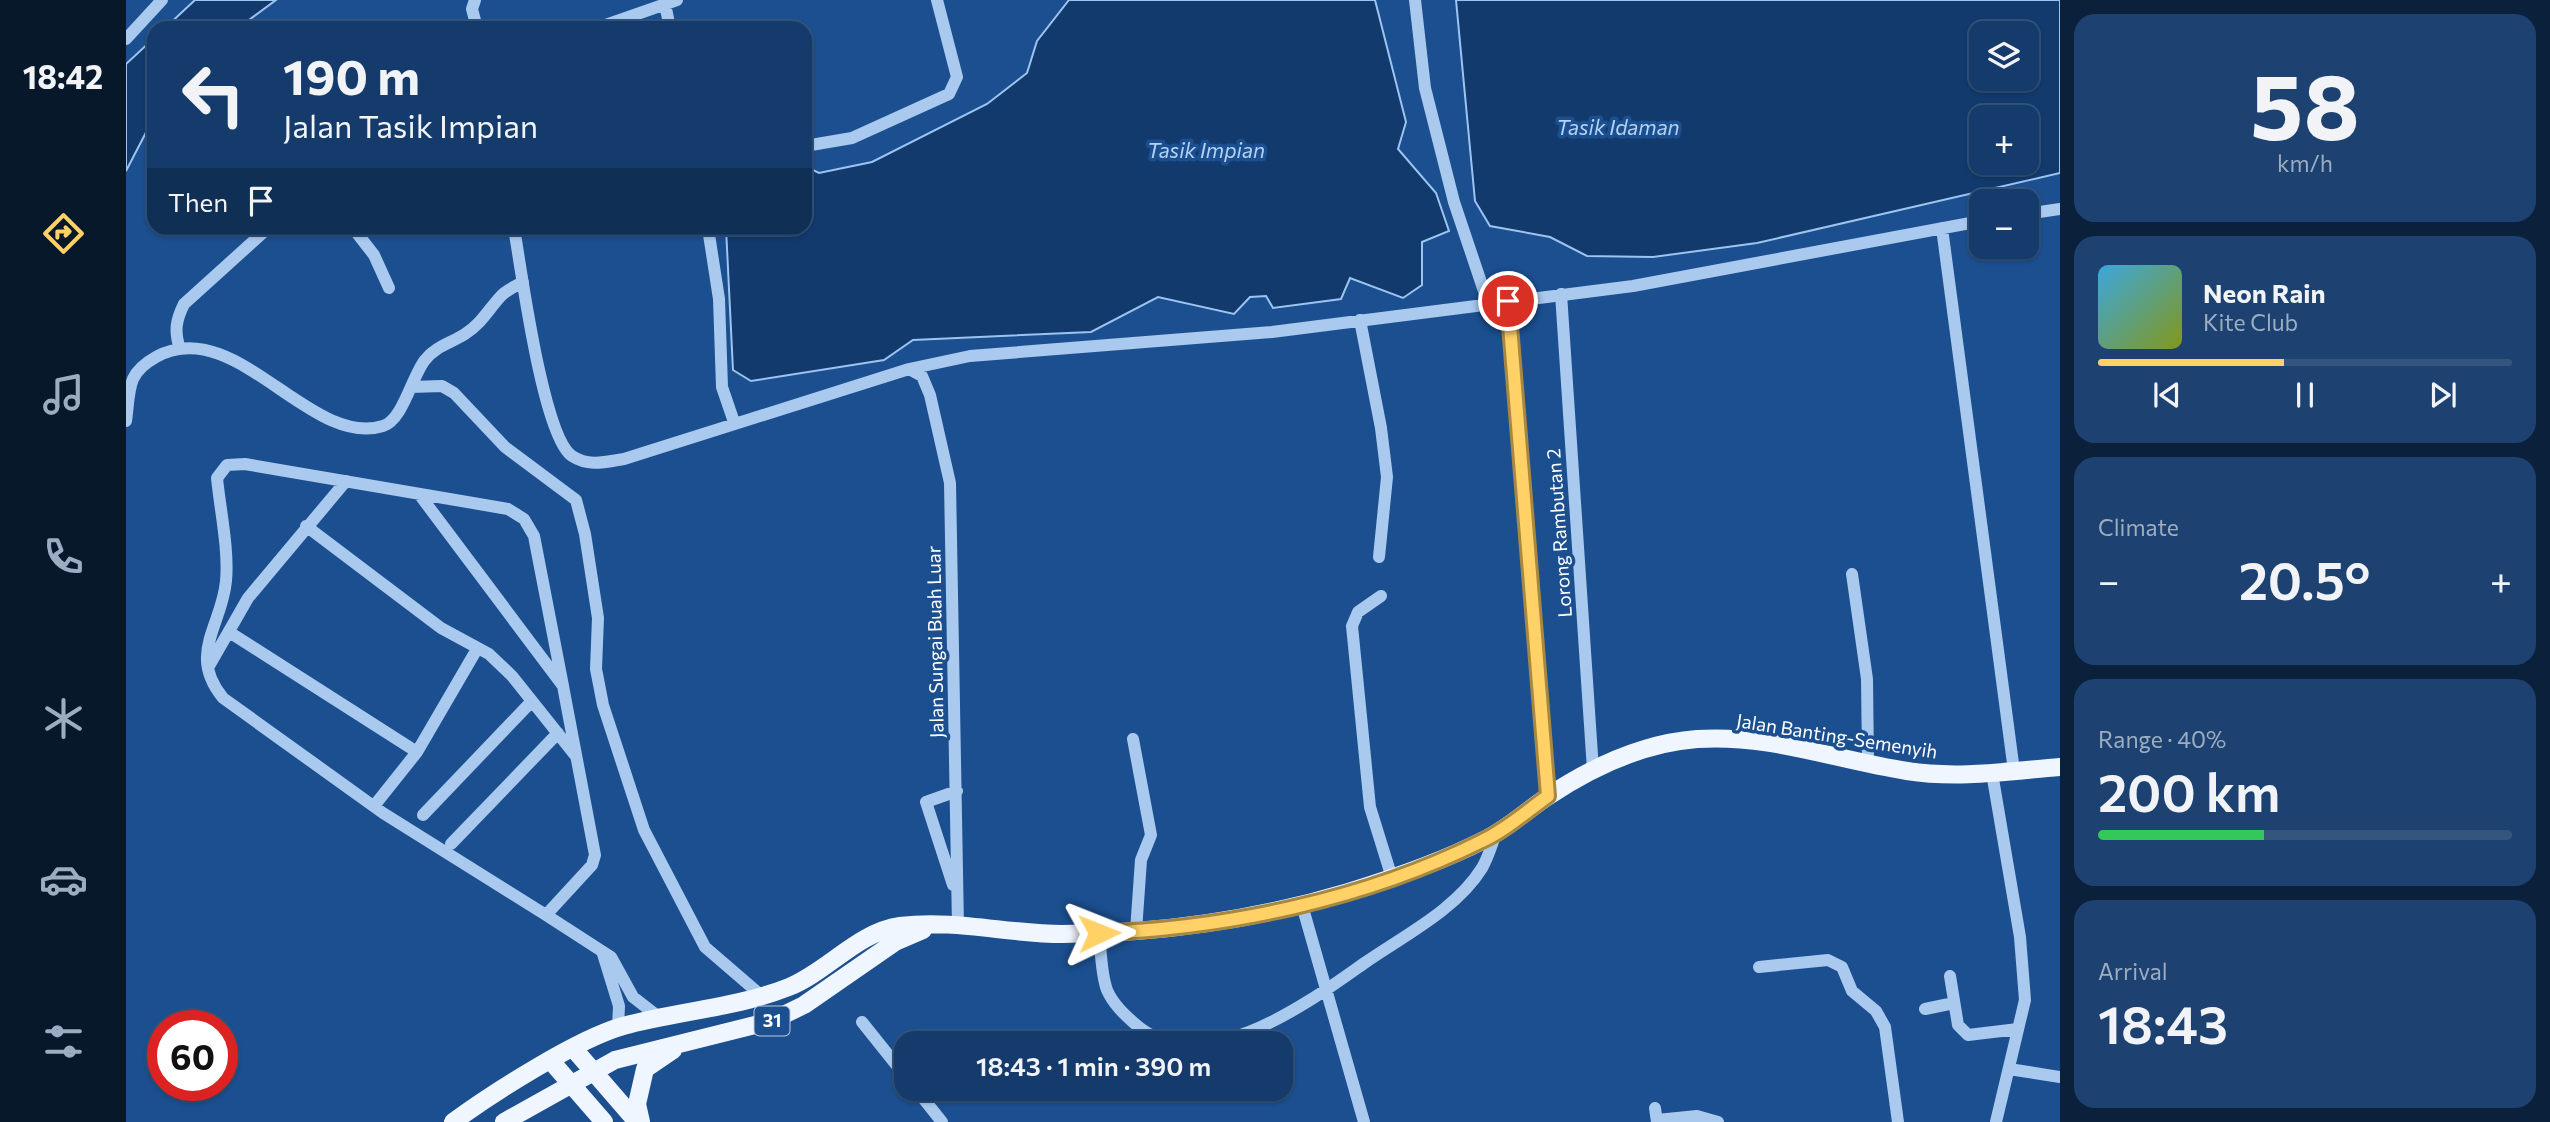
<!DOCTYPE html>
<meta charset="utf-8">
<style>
body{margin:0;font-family:Commissioner,sans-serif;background:#1d4271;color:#f1f3f6;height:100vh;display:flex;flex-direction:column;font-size:26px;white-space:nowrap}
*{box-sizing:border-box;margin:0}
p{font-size:23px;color:#9dadc1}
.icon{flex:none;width:38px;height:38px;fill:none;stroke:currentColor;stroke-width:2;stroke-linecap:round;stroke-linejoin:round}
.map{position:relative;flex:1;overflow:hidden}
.sheet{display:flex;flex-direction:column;gap:14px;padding:14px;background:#0b203b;width:490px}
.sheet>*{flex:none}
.hud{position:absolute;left:21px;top:21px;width:665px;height:214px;border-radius:21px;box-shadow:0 2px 5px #0004,0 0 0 2px #33557e;background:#143b6b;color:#f1f3f6;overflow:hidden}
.fabs{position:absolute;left:1843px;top:21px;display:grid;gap:14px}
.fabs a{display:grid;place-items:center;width:70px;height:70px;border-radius:14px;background:#143b6b;box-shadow:0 2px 5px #0004,0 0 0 2px #33557e;font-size:35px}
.speed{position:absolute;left:21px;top:1010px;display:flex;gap:14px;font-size:35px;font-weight:700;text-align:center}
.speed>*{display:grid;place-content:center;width:91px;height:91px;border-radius:50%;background:#143b6b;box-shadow:0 2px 5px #0004,0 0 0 2px #33557e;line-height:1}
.speed .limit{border:10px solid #d22;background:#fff;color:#111}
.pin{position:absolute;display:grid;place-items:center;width:60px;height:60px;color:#fff;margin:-30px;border:4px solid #fff;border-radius:50%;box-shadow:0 2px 7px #0007}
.me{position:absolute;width:77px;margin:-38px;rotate:88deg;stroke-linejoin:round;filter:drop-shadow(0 0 5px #0008)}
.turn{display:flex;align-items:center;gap:24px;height:147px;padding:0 21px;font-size:32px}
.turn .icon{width:91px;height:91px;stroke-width:2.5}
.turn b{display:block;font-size:49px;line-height:60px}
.then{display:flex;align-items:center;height:66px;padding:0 21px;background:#0003;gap:14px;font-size:26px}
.big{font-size:52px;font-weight:600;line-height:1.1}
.sheet .tile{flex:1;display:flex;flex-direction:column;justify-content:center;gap:10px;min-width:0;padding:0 24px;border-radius:21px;background:#1d4271}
.sheet .dial{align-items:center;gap:0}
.dial b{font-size:91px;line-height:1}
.song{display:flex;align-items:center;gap:21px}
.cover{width:84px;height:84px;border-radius:10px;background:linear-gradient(135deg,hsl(200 70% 55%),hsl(70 70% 35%))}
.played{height:7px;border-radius:4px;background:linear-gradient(90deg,#ffd166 45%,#33557e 45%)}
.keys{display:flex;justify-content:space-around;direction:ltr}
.heat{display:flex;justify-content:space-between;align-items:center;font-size:38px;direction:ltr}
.charge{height:10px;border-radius:5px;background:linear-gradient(90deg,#34c759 40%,#33557e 0)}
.trip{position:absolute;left:768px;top:1031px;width:399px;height:70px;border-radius:21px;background:#143b6b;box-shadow:0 2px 5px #0004,0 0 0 2px #33557e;font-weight:600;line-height:70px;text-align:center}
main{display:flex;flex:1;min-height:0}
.tabs{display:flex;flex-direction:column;width:126px;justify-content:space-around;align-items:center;background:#08182b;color:#9dadc1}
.tabs .icon{width:49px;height:49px}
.tabs .current{color:#ffd166}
.tabs b{font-size:32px;color:#f1f3f6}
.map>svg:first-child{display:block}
</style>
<main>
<nav class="tabs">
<b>18:42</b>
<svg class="icon current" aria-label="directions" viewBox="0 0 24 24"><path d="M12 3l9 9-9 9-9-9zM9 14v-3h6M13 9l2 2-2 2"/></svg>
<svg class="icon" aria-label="music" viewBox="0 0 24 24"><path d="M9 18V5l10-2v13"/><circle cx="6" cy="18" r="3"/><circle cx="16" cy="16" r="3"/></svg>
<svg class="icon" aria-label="phone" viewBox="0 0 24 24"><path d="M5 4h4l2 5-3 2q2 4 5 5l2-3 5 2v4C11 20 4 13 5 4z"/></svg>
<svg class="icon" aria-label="climate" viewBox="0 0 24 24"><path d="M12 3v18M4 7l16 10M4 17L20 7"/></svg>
<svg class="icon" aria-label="car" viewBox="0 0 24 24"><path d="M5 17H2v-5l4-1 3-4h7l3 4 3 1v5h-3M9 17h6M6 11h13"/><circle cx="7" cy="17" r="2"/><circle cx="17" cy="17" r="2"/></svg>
<svg class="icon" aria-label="filters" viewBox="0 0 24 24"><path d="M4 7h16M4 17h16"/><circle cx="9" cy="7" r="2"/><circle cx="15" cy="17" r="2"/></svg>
</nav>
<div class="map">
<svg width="1934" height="1122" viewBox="0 0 1934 1122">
<rect width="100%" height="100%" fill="#1b4f8f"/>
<!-- water -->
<path fill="#123a6d" stroke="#9cc4f0" stroke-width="2" fill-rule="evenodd" d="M69,0H150L112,28H39Z
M943,0H1249L1280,122L1272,149L1310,193L1323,231L1296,242V285L1277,298L1224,278L1215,299L1147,308L1140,296L1124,297L1108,314L1032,297L965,332L787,340L758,360L625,381L607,370L600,228H679V166L693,173L746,162L861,104L901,73L911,41Z
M1330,0H1934V173L1631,243L1527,257L1461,256L1424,237L1364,226L1349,201ZM1855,33H1900V79H1855ZM1855,117H1900V163H1855Z
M28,38V117L0,171V64Z"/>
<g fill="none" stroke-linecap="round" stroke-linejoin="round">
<!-- minor -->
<path stroke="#a9c9ee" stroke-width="12" d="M349,0L346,9L351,28
M1289,0L1299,88L1328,202L1362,303
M539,4L544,28
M471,28L551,0
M0,39L36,0
M679,146L726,138L823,94L831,77L811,0
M1900,214L1934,209
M227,228L248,255L263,288
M388,228C395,268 417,437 446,456C463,467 479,462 498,459L783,369L844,356L1146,332L1507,286L1855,221
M582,228L593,299L596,387L608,422
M1816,228L1888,771
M1435,294L1467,770
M1382,301L1422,796
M1234,320L1255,428L1261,477L1253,557
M54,349C48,331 50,320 58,304L142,228
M783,369L796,376L804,395L824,483L832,927
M285,387L316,386L328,393L379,447L450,500L459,534L472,618L470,669L477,705L518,830L579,947L637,997
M0,421C2,408 2,391 7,379C11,370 21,362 30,357C109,313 184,449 257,426C277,420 286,376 299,360C310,346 325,343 339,334C356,323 362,310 375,296C380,290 390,286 397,282
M293,494L437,686L469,855L466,865L420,915L485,957L507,997L534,1018
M180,526L315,628L363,654L386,676L449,755
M1726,574L1741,679L1742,763
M1255,596L1232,612L1226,626L1244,807L1266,878
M103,632L291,752
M83,666L122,598L220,481
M1007,739L1025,835L1015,860L1010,931
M1866,773L1894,937L1899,1000L1870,1122
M248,806L291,752L351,649
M297,815L406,701
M325,844L432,733
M827,885L800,802L831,791
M1176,905L1238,1122
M420,915L257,813L97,698C61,654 96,626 100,581C103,550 94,509 91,478L101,465L119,464L382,509L398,519L408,536L437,686
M973,933C975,950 975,974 981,990C987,1004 998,1014 1008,1023C1073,1083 1182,1003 1237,964C1277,936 1330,910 1356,868C1362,858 1366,844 1370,833
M477,954L493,1006L492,1027
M1633,967L1702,960L1716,967L1726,991L1750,1011L1759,1027L1772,1122
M1824,976L1832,1025L1842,1035L1892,1029
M1799,1009L1828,1003
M736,1022L780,1077
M1883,1069L1934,1077
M789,1088L816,1122
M1529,1108L1531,1122
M1531,1120L1571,1116L1592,1122"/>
<!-- major -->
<path stroke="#f0f6ff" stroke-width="18" d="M447,1048L511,1122
M425,1061L478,1122
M327,1122C367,1093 451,1039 497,1026C552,1011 610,1008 663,987C702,971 732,932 774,926C827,919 883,934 936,934C1031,934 1132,919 1222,892C1268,878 1315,862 1358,840C1381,829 1400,811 1421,797C1466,767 1517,743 1571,739C1643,734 1710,760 1781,771C1832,779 1883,771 1934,767
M378,1122L489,1060L645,1021L678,1005L769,942L797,930
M515,1122L511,1104L519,1069L547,1050"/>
</g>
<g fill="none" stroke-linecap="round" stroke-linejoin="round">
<!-- route casing -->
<g stroke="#a68842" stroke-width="18">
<path id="route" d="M973,933C1102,928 1240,899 1356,841C1380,830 1401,811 1422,796L1382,301"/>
</g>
<!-- route -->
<use href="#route" stroke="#ffd166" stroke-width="12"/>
</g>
<g text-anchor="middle" stroke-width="7" stroke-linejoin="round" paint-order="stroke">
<!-- shield labels -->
<rect fill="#1b4f8f" stroke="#bbcadd" stroke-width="2" x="628.5" y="1006.5" width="35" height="29" rx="5"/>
<g font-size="18" font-weight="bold" fill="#fff">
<text x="646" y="1027">31</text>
</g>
<!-- street labels -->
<g font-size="19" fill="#fff" stroke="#1b4f8f">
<text transform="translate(1433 533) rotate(-94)" y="7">Lorong Rambutan 2</text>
<text transform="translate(809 642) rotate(-91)" y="7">Jalan Sungai Buah Luar</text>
<text transform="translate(1711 736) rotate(9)" y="7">Jalan Banting-Semenyih</text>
</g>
<!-- water labels -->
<g font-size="21" font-style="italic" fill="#b5d3f5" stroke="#1b4f8f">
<text x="1492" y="135">Tasik Idaman</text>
<text x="1080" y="158">Tasik Impian</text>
</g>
</g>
</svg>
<div class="fabs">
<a><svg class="icon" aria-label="layers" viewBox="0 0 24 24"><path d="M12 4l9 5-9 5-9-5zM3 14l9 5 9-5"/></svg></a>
<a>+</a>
<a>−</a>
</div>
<div class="speed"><div class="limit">60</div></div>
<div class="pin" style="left:1382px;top:301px;background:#d93025"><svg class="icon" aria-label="arrive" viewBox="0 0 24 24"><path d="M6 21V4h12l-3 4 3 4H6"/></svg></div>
<svg class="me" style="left:973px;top:933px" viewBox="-20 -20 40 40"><path d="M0-17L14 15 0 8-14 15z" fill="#ffd166" stroke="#fff" stroke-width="4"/></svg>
<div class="trip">18:43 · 1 min · 390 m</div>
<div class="hud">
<div class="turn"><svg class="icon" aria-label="left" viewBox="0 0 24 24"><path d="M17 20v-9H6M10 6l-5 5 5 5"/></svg><div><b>190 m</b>Jalan Tasik Impian</div></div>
<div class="then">Then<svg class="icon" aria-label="arrive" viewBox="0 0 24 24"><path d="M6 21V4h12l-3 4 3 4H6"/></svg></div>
</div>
</div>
<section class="sheet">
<div class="tile dial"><b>58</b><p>km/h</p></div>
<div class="tile">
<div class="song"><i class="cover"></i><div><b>Neon Rain</b><p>Kite Club</p></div></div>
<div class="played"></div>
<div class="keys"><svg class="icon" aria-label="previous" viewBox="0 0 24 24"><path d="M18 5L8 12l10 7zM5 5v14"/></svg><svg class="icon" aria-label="pause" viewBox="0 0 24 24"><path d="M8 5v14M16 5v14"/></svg><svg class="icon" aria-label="next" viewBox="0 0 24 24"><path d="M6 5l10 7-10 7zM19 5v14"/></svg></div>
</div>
<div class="tile"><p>Climate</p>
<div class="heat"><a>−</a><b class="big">20.5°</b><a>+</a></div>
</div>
<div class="tile"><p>Range · 40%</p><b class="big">200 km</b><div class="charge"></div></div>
<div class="tile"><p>Arrival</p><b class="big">18:43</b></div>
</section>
</main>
